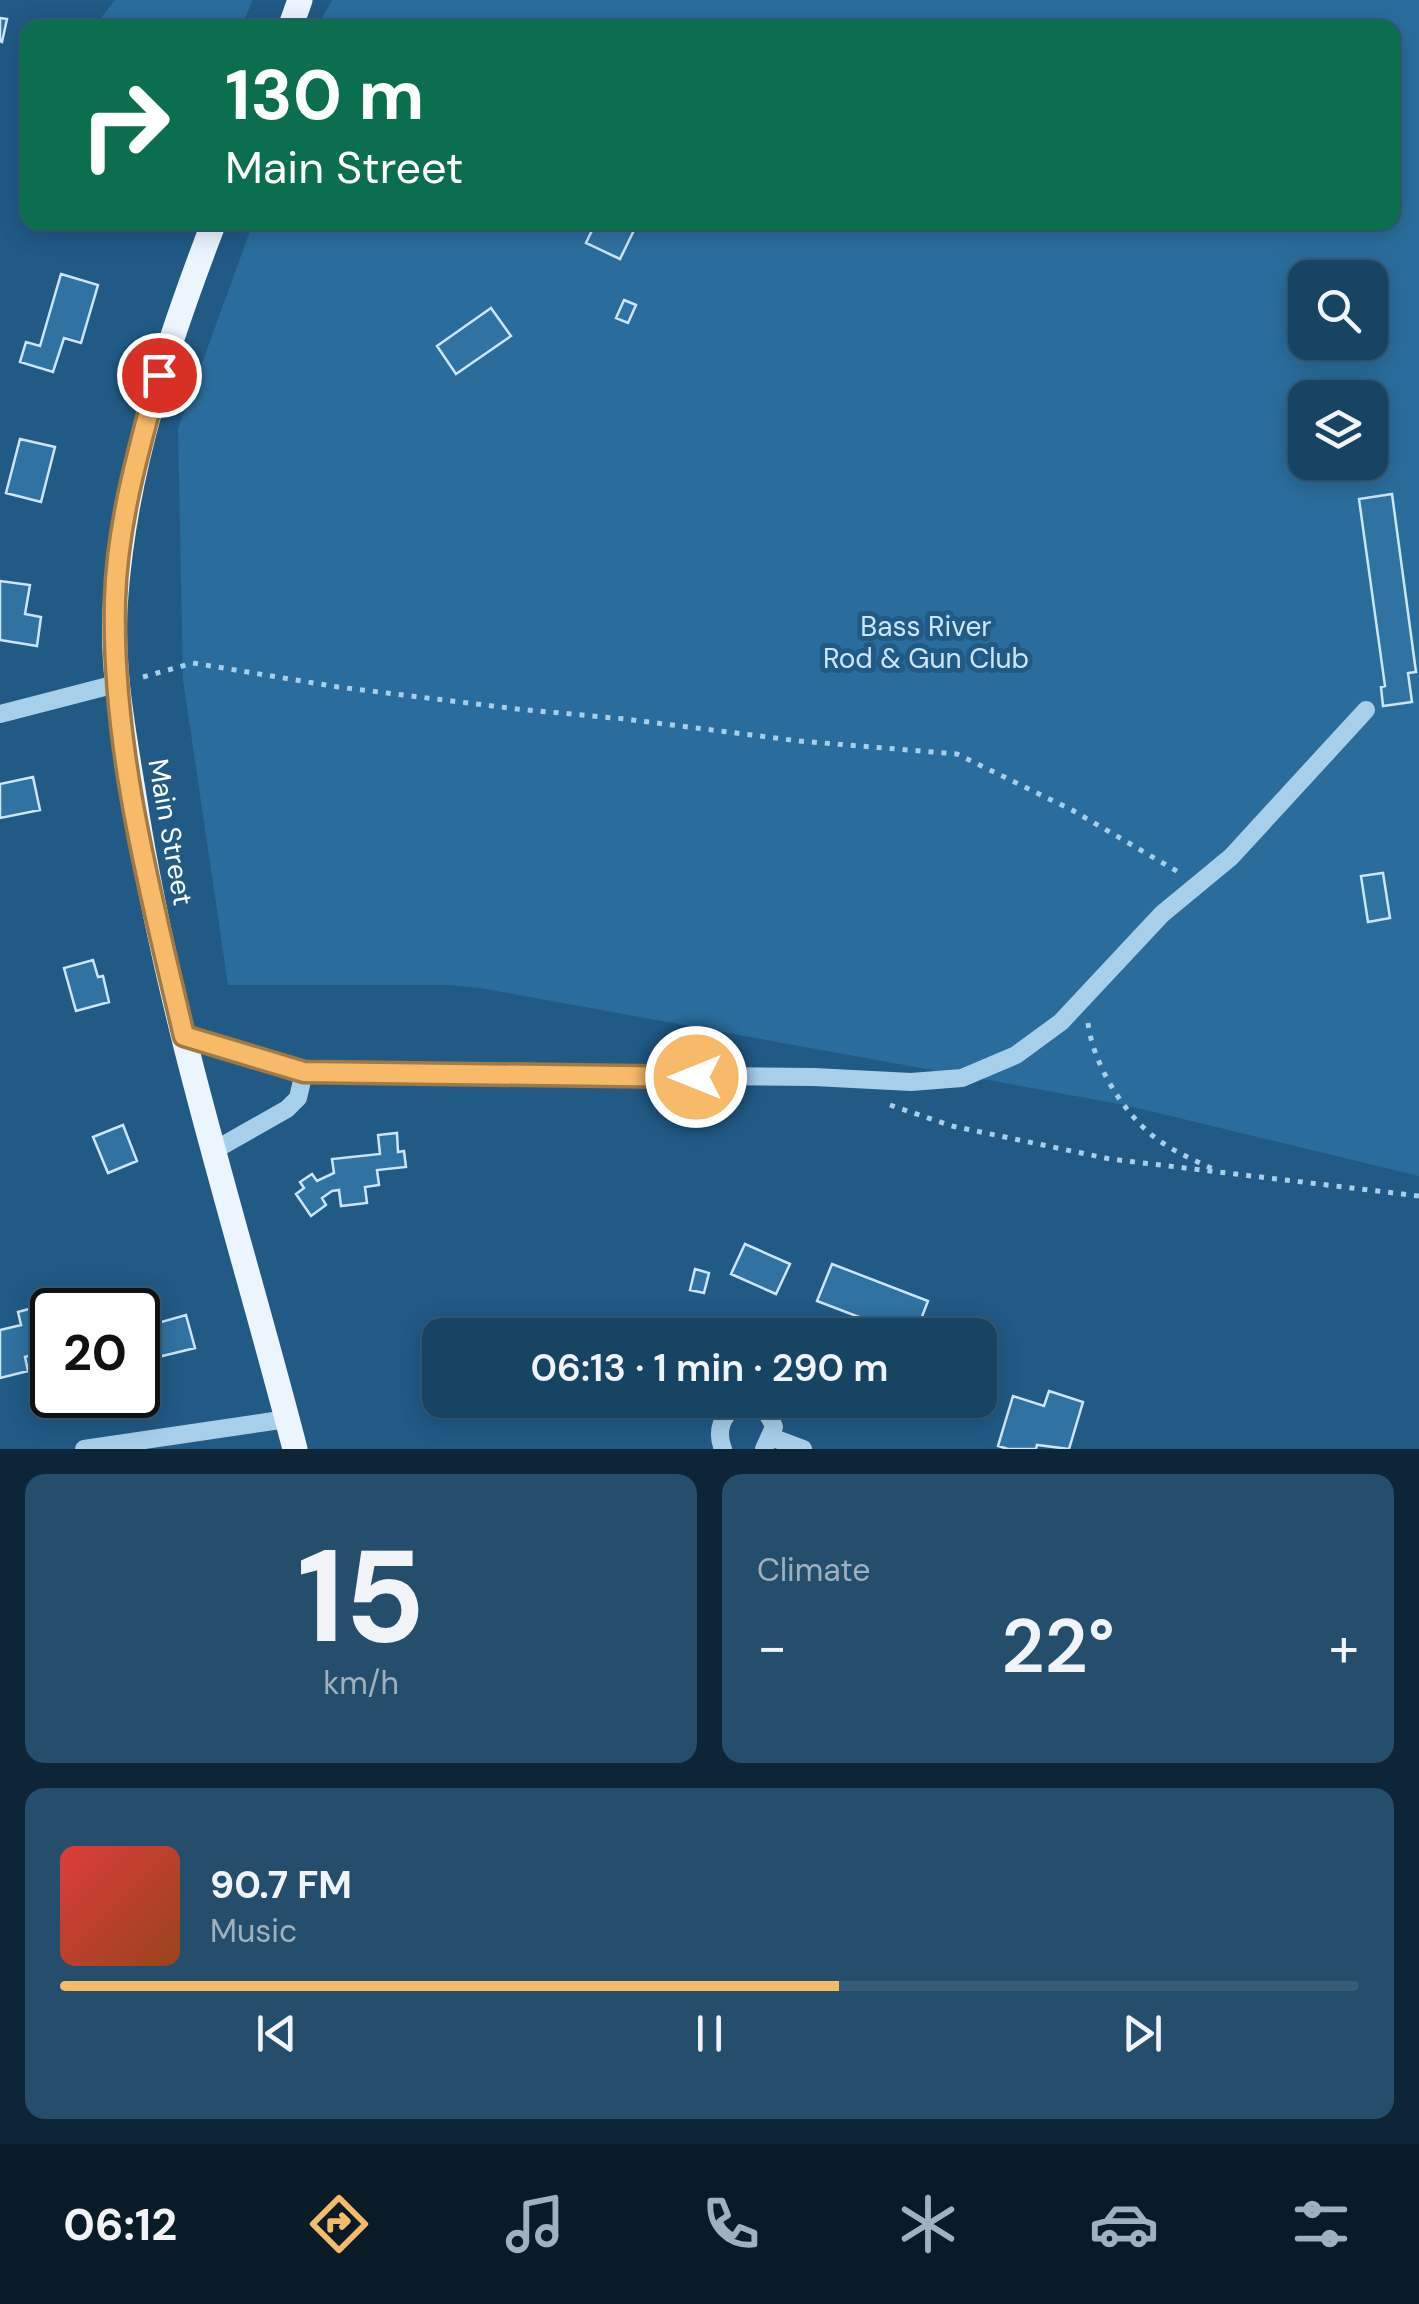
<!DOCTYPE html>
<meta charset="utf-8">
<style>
body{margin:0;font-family:"DM Sans",sans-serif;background:#254e6d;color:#f1f3f6;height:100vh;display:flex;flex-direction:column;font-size:38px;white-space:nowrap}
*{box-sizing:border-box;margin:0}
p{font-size:32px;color:#9fb0bf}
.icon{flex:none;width:55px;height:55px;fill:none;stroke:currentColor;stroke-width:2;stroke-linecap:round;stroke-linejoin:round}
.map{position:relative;height:1449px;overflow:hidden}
.sheet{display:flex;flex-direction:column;gap:25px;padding:25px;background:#0d2537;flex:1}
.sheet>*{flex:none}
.banner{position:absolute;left:20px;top:20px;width:1380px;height:210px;border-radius:20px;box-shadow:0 5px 25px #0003,0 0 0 2px #365c78;background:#0b6e4f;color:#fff;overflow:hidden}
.tools{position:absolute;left:1288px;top:260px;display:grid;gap:20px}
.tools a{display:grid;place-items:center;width:100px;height:100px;border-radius:20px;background:#184464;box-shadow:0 5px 25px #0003,0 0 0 2px #365c78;font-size:50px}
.speed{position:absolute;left:30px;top:1288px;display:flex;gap:20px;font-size:50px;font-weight:700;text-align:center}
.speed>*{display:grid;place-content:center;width:130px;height:130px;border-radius:50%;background:#184464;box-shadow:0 5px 25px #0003,0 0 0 2px #365c78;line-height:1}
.speed .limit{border:5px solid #111;border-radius:15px;background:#fff;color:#111}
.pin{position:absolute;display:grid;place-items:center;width:85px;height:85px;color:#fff;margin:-42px;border:5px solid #fff;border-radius:50%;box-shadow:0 2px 10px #0007}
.me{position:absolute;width:110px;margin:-55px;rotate:270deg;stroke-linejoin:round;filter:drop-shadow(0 0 8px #0008)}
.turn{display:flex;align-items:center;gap:35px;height:210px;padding:0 40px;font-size:45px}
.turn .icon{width:130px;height:130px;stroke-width:2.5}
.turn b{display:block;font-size:70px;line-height:85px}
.big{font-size:75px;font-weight:600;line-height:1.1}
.sheet .tile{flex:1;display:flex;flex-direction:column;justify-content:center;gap:15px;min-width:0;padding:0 35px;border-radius:20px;background:#254e6d}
.sheet .dial{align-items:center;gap:0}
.dial b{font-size:130px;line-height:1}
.song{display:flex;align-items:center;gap:30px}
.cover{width:120px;height:120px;border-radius:15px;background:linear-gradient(135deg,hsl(0 70% 55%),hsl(20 70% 35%))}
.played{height:10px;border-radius:5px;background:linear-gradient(90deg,#f7ba69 60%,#365c78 60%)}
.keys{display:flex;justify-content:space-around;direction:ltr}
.heat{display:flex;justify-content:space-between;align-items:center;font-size:55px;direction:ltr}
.sheet .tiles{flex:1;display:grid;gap:25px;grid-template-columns:1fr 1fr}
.tile:last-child{grid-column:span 2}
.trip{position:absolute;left:422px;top:1318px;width:575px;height:100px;border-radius:20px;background:#184464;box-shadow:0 5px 25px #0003,0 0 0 2px #365c78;font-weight:600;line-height:100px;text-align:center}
.tab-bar{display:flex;height:160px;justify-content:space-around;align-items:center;background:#0a1b28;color:#9fb0bf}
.tab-bar .icon{width:70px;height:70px}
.tab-bar .selected{color:#f7ba69}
.tab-bar b{font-size:45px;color:#f1f3f6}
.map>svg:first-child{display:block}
</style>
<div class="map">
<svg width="1419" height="1449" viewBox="0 0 1419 1449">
<rect width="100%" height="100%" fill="#205a85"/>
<!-- green -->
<path fill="#2a6d9d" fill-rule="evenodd" d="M115,0H253L241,27H94Z
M332,0H1419V1176L1125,1105L480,988L449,985H228L183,680L178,429L253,223L1392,222V28L317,27ZM1305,278H1370V342H1305ZM1305,398H1370V462H1305Z"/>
<!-- building -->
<path fill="#3072a2" stroke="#cde6f7" stroke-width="2.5" d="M0,18L7,19L2,42L0,41Z
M596,222H638L620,259L586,243Z
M61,274L98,285L81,343L64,338L53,372L20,362L26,342L40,346Z
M624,300L636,305L628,323L616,318Z
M491,308L511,336L456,374L437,346Z
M20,439L55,447L41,502L6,493Z
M1392,494L1416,672L1408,673L1412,702L1383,706L1381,687L1385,686L1359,499Z
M0,581L30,585L25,614L41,617L37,646L0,640Z
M33,777L40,810L0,818V784Z
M1383,873L1390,918L1368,922L1361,876Z
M93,960L98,977L103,976L109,1002L76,1011L64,968Z
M123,1125L137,1161L108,1173L93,1137Z
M397,1133L398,1152L404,1151L406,1167L377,1170L379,1185L365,1187L367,1203L341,1206L339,1190L332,1191L322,1198L326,1205L311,1216L296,1194L304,1188L300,1182L312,1174L317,1181L334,1173L332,1159L380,1154L378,1135Z
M745,1244L790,1264L776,1294L731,1274Z
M832,1264L928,1301L915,1335H906L817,1301Z
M695,1269L709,1273L704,1293L690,1290Z
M153,1304L158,1323L186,1315L195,1348L138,1362L140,1327L135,1309Z
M40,1306L43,1321L52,1319V1350L25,1357L28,1371L0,1378V1330L21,1325L18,1312Z
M1049,1391L1083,1402L1069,1449L1037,1445L1036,1449H1008L998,1446L1013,1396L1044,1406Z"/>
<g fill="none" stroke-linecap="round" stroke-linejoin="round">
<!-- path -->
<path stroke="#a8cfe9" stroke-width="5" stroke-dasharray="5 8" stroke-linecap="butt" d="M143,677L193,663L338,687L517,709L625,719L799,741L957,754L1072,810L1180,873
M1088,1023C1093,1063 1122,1111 1153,1136C1172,1151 1194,1160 1215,1170
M890,1105L952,1126L1110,1159L1419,1196"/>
<!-- minor -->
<path stroke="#a8cfe9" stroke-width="18" d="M0,714L116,684
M184,1036L304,1072L814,1077L911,1082L962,1078L1016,1055L1061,1022L1162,914L1231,857L1366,710
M213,1151L287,1109L298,1098L304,1072
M771,1437L803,1449
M84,1449L287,1419
M723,1449C707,1409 759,1383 774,1427L764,1449"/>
<!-- major -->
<path stroke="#ecf5fe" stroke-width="25" d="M290,28L300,0
M214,222C168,342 126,465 116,594C110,662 123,729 134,796C168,1018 239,1232 295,1449"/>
</g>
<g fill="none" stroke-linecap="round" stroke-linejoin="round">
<!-- route casing -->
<g stroke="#a17944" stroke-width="25">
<path id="route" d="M159,375C139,448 117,524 115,600C111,746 151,895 184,1036L304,1072L696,1077"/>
</g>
<!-- route -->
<use href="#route" stroke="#f7ba69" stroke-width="18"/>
</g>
<g text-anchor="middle" stroke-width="10" stroke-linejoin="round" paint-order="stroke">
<!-- park labels -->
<g font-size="28" fill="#cde6f7" stroke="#205a85">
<text x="926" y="636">Bass River<tspan x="926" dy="32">Rod &amp; Gun Club</tspan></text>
</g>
<!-- street labels -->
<g font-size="28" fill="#fff" stroke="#205a85">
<text transform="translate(171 832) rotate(80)" y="10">Main Street</text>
</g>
</g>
</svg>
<div class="tools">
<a><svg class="icon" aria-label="search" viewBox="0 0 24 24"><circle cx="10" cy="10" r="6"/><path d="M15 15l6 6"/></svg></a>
<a><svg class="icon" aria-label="layers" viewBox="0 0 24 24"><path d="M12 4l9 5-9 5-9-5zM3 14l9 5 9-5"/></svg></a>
</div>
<div class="speed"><div class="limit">20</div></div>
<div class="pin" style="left:159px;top:375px;background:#d93025"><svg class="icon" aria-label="arrive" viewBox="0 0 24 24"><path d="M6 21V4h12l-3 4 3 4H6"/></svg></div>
<svg class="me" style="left:696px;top:1077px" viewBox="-20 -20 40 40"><circle r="17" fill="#f7ba69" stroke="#fff" stroke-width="3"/><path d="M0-11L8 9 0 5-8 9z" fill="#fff"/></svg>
<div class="trip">06:13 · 1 min · 290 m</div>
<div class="banner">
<div class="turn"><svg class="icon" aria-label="right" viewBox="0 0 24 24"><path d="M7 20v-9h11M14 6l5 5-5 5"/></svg><div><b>130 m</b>Main Street</div></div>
</div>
</div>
<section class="sheet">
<div class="tiles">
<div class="tile dial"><b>15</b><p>km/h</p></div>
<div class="tile"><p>Climate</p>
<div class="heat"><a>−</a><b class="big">22°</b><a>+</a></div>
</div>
<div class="tile">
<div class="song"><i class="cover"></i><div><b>90.7 FM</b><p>Music</p></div></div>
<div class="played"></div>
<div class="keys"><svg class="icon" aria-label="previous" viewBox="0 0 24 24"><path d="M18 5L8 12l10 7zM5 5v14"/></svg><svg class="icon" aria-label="pause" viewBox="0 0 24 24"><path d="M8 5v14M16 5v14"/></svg><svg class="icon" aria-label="next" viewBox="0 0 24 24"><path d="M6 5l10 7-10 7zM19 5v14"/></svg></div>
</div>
</div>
</section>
<nav class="tab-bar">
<b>06:12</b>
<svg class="icon selected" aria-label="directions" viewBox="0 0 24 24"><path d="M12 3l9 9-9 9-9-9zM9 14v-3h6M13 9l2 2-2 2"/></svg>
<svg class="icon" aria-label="music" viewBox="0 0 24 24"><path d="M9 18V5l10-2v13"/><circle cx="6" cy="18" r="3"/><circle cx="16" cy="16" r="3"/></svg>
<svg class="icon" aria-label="phone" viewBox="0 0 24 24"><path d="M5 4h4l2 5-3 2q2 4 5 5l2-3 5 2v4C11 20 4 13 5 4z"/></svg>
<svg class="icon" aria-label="climate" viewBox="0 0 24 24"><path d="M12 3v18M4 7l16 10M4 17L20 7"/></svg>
<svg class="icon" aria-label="car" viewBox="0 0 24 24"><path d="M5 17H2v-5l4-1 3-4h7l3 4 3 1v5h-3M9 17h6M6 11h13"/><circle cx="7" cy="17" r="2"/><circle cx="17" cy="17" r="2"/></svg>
<svg class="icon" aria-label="filters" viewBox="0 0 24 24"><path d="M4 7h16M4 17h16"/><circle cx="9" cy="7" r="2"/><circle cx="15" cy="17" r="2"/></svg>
</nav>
